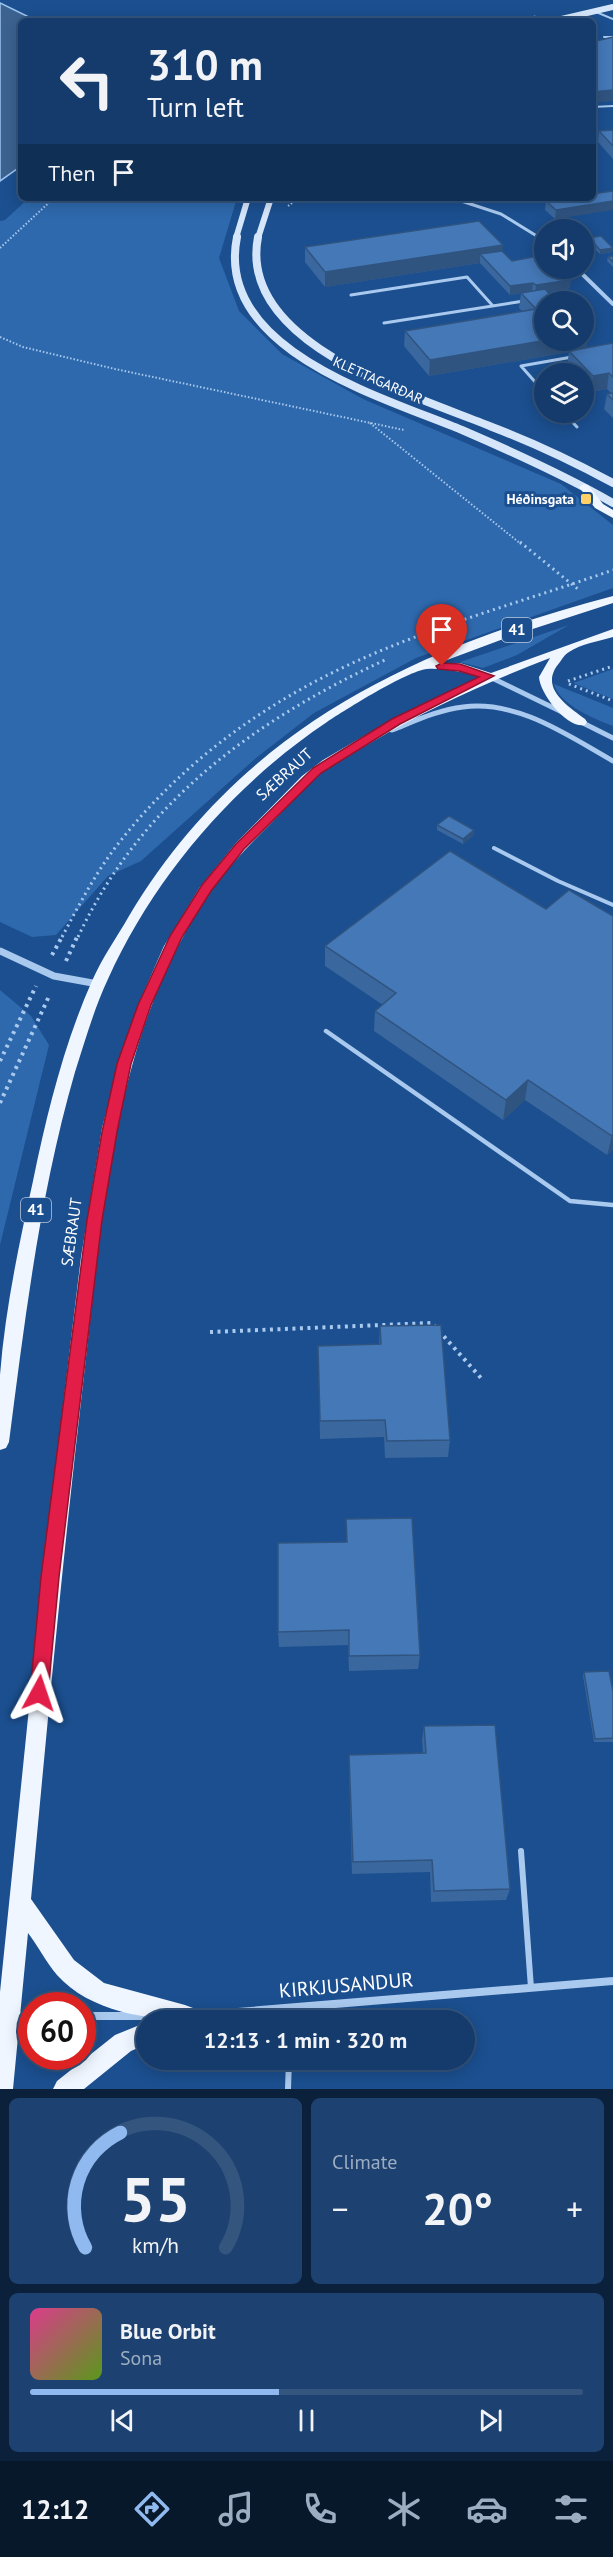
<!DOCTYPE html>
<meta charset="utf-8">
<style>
body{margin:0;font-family:"PT Sans",sans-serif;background:#1d4271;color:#f1f3f6;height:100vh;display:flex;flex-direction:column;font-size:22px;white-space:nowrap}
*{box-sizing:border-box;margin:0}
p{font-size:20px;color:#9dadc1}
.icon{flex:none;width:33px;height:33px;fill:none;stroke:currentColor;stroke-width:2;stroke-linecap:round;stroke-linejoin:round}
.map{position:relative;height:2089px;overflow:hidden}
.drawer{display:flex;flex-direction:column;gap:9px;padding:9px;background:#0b203b;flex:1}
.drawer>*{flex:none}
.hud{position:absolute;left:18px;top:18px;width:578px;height:183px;border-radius:9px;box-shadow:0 3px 15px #0003,0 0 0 2px #33557e;background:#143b6b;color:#f1f3f6;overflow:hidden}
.buttons{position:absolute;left:534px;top:219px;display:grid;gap:12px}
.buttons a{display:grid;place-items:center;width:60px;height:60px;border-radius:50%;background:#143b6b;box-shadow:0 3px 15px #0003,0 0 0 2px #33557e;font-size:30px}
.speed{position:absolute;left:18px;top:1992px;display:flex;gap:12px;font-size:30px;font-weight:700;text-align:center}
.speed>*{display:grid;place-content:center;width:78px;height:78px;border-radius:50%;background:#143b6b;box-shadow:0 3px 15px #0003,0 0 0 2px #33557e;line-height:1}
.speed .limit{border:9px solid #d22;background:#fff;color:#111}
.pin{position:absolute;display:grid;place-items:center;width:51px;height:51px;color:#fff;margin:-62px -26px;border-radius:50% 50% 50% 0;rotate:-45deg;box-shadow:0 0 6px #0007}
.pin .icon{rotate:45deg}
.me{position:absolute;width:66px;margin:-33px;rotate:5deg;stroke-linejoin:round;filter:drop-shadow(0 0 4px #0008)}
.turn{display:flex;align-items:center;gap:21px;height:126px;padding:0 30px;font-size:27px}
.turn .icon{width:78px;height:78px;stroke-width:2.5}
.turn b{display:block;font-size:42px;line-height:51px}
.then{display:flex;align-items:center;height:57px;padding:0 30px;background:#0003;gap:12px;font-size:22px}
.big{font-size:45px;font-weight:700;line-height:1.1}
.drawer .tile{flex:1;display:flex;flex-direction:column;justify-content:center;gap:9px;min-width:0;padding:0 21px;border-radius:9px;background:#1d4271}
.drawer .dial{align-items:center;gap:0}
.dial svg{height:156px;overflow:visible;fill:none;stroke:#33557e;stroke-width:7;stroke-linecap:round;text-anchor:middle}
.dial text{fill:#f1f3f6;stroke:none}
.song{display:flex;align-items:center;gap:18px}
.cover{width:72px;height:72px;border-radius:9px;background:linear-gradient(135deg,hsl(330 70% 55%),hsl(90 70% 35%))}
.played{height:6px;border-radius:3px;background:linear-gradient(90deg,#90b9f0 45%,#33557e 45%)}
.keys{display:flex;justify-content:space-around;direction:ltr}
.heat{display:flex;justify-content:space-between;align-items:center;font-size:33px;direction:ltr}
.drawer .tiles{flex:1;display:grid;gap:9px;grid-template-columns:1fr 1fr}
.tile:last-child{grid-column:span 2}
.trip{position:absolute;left:136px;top:2010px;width:339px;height:60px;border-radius:30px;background:#143b6b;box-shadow:0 3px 15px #0003,0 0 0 2px #33557e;font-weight:700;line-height:60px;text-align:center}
.dock{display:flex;height:96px;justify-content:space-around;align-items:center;background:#08182b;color:#9dadc1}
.dock .icon{width:42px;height:42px}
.dock .current{color:#90b9f0}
.dock b{font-size:27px;color:#f1f3f6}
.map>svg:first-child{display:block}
</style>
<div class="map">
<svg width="613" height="2089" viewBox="0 0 613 2089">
<rect width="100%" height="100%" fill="#1b4f8f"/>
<!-- green -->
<path fill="#2e69ad" d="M29,198H237L219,258L239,311L282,354L363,399L561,484L613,525V588L416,658L314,713L256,758L141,861L108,876L56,935L32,937L0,922V221L5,220Z
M569,625L517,655L483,668L460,662Z
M613,669V699L573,683Z
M554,684L613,708V726C594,719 559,704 554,684Z
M0,990L31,1016L49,1045L0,1245Z"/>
<!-- water -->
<path fill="#3c6290" stroke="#9cc4f0" stroke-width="1.5" d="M0,3L37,21H21V166L0,181Z"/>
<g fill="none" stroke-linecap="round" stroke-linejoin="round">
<!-- path-far2 -->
<path stroke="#a9c9ee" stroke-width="2" stroke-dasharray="1.5 2" stroke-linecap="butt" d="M517,21L537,16
M288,206L299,198
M0,248L54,198
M0,337L23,347L115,369L404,430
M370,423L521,544"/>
<!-- path-far1 -->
<path stroke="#a9c9ee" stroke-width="3" stroke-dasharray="2 4" stroke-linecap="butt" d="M520,542L579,590
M568,681L613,666
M569,684L613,701
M62,937C79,905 96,872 118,844C181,763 264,703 357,661C439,624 528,600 613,570
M78,937C141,802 255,720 387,659"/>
<!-- path -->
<path stroke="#a9c9ee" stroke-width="4" stroke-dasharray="3 4.5" stroke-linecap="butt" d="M52,955L63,935
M66,961L78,935
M0,1061L36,986
M0,1103L50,994
M210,1332L432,1323L481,1378"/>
<!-- lane-far4 -->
<path stroke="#a9c9ee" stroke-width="2" d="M596,12L613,19
M604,37H613
M592,107L613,106"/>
<!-- lane-far3 -->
<path stroke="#a9c9ee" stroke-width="3" d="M351,295L467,277L493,306
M550,299L562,302
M384,323L524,301
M544,392L521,366L572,357
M563,412L577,427"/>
<!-- lane-far2 -->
<path stroke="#a9c9ee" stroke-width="4" d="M494,848L558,881L613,905"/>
<!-- lane-far1 -->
<path stroke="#a9c9ee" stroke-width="4.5" d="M326,1031L570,1201L613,1205"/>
<!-- lane -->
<path stroke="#a9c9ee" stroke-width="6" d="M521,1851L531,1988
M290,2008V2020
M288,2089L289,2060"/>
<!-- street-far4 -->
<path stroke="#a9c9ee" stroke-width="3" d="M452,198L501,214L540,238"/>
<!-- street-far3 -->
<path stroke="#a9c9ee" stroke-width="4" d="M538,237L544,242
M576,268L613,304"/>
<!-- street-far2 -->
<path stroke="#a9c9ee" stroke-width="5" d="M490,677L562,712
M579,721L613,738
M392,730C415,721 438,710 463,707C518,700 567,735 613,761"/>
<!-- street-far1 -->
<path stroke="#a9c9ee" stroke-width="7" d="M0,951L54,976L98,984"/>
<!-- street -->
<path stroke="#a9c9ee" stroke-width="8" d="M0,2016H32
M82,2016H152
M189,2016L613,1981"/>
<!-- secondary-far1 -->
<path stroke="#d6e6fa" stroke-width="6" d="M553,21L613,7
M236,238L248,198
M258,238L271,198"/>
<!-- secondary -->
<path stroke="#d6e6fa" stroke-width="8" d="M237,237C214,350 383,397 462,430C513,452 564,475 613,503
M258,237C237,345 417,396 492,427C534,443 574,462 613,483"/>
<!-- primary -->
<path fill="#f0f6ff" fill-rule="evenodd" d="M584,484L588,485L603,504L613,510V518L595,508L579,487Z
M613,596V603L511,636L439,663H460L491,673L613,629V637C599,641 581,644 569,652C565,654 562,659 560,662C538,687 566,705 585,719L587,722L585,725C567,729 540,694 539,677L550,658C488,682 429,708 372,742C355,752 338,761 322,772C309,783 298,796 286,808C262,833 237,856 217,883C112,1026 103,1215 83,1384C63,1556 47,1727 31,1899L74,1960L104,1983L185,2005L193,2008L196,2016L195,2020C148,2020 90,2012 57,1975C46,1962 38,1946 28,1933L13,2089H0V1992L44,1561L81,1257L102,1128L118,1066L138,1005L164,946L200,887L236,843L302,776L323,760L386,723L480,677C462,672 445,668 427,669C407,671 345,710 327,722C233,785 154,877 108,979C94,1009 85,1041 75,1072C40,1193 25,1318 9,1442L6,1448L0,1450C0,1425 0,1400 0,1375C5,1310 19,1244 33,1181C47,1113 64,1044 92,981C102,958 117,937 129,916C240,730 411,649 613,596Z
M147,2022V2044L131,2051L84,2089H53L57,2081L115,2035Z"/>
</g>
<!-- wall -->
<path fill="#3a679d" d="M613,130V159L598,142L599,131Z
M613,191L555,219L545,210L546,201Z
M589,238L613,248L612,252L600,254L588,242Z
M305,247L502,251L512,261L570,288L548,292L588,333L586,348L613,343V418L604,409L607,394L611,393L607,389L591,392L584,384V374H574L567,366L569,352L429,376L404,346L405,331L522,311L519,308L521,293L510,295L480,263L325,287L305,262Z
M613,256V267L607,261L608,257Z
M437,825L474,830V835L463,844L437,830Z
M546,909L613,916V1149L607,1155L525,1100L503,1120L374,1031L375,1011L383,1005L325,966V946Z
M380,1326L450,1440L448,1457L385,1458L384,1437L320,1439L318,1346L379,1344Z
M346,1519L420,1655L418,1669L349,1671L348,1645L279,1647L278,1632L346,1542Z
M584,1672L613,1691V1742H594L583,1676Z
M424,1726L510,1889L506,1900L431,1902L430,1872L352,1874L349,1769V1755L423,1754L422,1740Z"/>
<!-- shaded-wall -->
<path fill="#305480" d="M613,90V101L592,103V92Z
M613,201V210L555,219L556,210Z
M503,245L502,260L480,254V263L325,287V272Z
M613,248L612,252L600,254V250Z
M571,280L570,288L535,294L536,285Z
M533,283L532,291L510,295V286Z
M588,333L586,349L429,376L430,360L547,340H584V334Z
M609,373L607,389L591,392L593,376Z
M474,830V835L463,844V839Z
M528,1080L525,1100L503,1120L506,1100Z
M613,1134V1149L607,1155L612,1136Z"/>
<!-- building -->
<path fill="#4478b7" stroke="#305480" stroke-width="1.5" d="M613,37V90L592,92V42Z
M613,130V146L599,131Z
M613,191V201L556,210L546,201L567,198H592V194Z
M479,221L503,245L325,272L305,247Z
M601,236L613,248L600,250L589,238Z
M502,251L512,261L544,255V268H559L571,280L536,285L533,283L510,286L480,254Z
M613,256V262L608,257Z
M545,289L557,302H544V340H547L430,360L405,331L536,309L521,293Z
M584,329L588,333L584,334Z
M613,343V377L609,373L593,376L569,351Z
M613,393V400L607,394Z
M449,816L474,830L463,839L437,825Z
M450,851L546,909L569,890L613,916V1134L612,1136L528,1080L506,1100L375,1011L396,993L325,946Z
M441,1325L450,1440L387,1441L385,1420L320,1421L318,1346L381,1344L380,1326Z
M412,1518L420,1655L349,1656V1630L278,1632V1543L347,1542L346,1519Z
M609,1671L613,1691V1738L595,1739L584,1672Z
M495,1725L510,1889L434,1891L432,1860L353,1862L349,1755L426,1753L424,1726Z"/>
<!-- route -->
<path fill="#e11d48" stroke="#92132f" stroke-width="1.5" d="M442,663L460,664L494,676L400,724L321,773L244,849L211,891L182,937L151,1005L131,1064L117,1132L102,1220L59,1577L48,1693L46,1700L39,1702L33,1700L30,1693L41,1577L87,1220L102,1132L117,1064L138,1005L170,936L202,885L236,844L313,768L392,719L479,677L459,671L438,669L436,666Z"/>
<!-- markers -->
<rect fill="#ffd166" stroke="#1b4f8f" stroke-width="2" x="580" y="493" width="12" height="12" rx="3"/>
<g text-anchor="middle" stroke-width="6" stroke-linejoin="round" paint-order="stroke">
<!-- far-street labels -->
<g font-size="14" fill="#fff" stroke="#1b4f8f">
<text transform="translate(378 380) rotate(24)" y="5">KLETTAGARÐAR</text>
</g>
<!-- far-poi labels -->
<g font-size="14" font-weight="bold" fill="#fff" stroke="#1b4f8f" text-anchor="end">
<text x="574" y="504">Héðinsgata</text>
</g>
<!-- shield labels -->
<g fill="#1b4f8f" stroke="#bbcadd" stroke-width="1.5">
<rect x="502" y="618" width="30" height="24" rx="4.5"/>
<rect x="21" y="1198" width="30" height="24" rx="4.5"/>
</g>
<g font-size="15" font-weight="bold" fill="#fff">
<text x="517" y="635">41</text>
<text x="36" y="1215">41</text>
</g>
<!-- street labels -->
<g font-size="16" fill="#fff" stroke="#1b4f8f">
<text transform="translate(284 774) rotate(-42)" y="6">SÆBRAUT</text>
<text transform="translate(71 1232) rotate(-82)" y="6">SÆBRAUT</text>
</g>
<!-- near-street labels -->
<g font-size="20" fill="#fff" stroke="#1b4f8f">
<text transform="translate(346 1985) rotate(-5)" y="7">KIRKJUSANDUR</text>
</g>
</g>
</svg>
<div class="buttons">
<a><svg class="icon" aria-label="sound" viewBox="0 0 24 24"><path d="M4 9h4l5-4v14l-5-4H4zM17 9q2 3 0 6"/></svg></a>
<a><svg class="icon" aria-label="search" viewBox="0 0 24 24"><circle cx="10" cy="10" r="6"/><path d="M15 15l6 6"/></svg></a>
<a><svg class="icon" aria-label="layers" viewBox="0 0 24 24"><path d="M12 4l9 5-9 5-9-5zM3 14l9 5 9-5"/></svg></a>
</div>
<div class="speed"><div class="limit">60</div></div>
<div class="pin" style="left:442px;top:666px;background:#d93025"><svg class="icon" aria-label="arrive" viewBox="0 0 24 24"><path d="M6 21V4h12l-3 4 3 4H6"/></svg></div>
<svg class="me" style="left:39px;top:1693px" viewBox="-20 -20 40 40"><path d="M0-17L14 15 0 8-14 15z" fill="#e11d48" stroke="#fff" stroke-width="4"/></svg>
<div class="trip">12:13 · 1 min · 320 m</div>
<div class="hud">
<div class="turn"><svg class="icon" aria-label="left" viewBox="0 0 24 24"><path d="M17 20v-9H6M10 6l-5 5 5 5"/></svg><div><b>310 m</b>Turn left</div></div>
<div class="then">Then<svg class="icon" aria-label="arrive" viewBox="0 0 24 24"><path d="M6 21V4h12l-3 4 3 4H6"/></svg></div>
</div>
</div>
<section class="drawer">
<div class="tiles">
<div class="tile dial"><svg viewBox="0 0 100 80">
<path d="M14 69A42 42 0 1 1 86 69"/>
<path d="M14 69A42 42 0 0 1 32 10" stroke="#90b9f0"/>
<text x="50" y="56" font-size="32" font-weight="700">55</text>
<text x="50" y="72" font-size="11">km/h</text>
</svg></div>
<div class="tile"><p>Climate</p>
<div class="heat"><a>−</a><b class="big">20°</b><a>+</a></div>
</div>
<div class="tile">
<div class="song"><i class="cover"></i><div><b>Blue Orbit</b><p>Sona</p></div></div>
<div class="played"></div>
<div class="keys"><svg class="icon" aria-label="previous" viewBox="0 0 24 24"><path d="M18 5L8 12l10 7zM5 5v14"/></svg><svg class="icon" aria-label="pause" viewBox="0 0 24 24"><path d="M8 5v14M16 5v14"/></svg><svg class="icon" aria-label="next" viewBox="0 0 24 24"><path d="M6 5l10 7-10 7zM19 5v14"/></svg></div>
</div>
</div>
</section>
<nav class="dock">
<b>12:12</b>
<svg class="icon current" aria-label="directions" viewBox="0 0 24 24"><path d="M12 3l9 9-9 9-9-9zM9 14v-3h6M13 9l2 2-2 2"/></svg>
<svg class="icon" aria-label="music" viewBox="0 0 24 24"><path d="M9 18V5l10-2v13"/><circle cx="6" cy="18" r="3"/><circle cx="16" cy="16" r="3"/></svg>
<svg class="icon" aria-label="phone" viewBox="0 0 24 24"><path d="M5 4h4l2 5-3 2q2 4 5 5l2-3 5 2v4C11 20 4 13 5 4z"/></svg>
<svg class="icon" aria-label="climate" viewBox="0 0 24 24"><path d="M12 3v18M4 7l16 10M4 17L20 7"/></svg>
<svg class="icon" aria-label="car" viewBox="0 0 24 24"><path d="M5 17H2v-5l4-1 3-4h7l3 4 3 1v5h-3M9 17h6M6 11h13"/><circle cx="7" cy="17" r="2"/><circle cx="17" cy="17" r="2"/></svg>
<svg class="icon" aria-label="filters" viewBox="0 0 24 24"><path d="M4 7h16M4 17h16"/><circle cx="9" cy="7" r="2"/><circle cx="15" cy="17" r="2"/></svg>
</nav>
